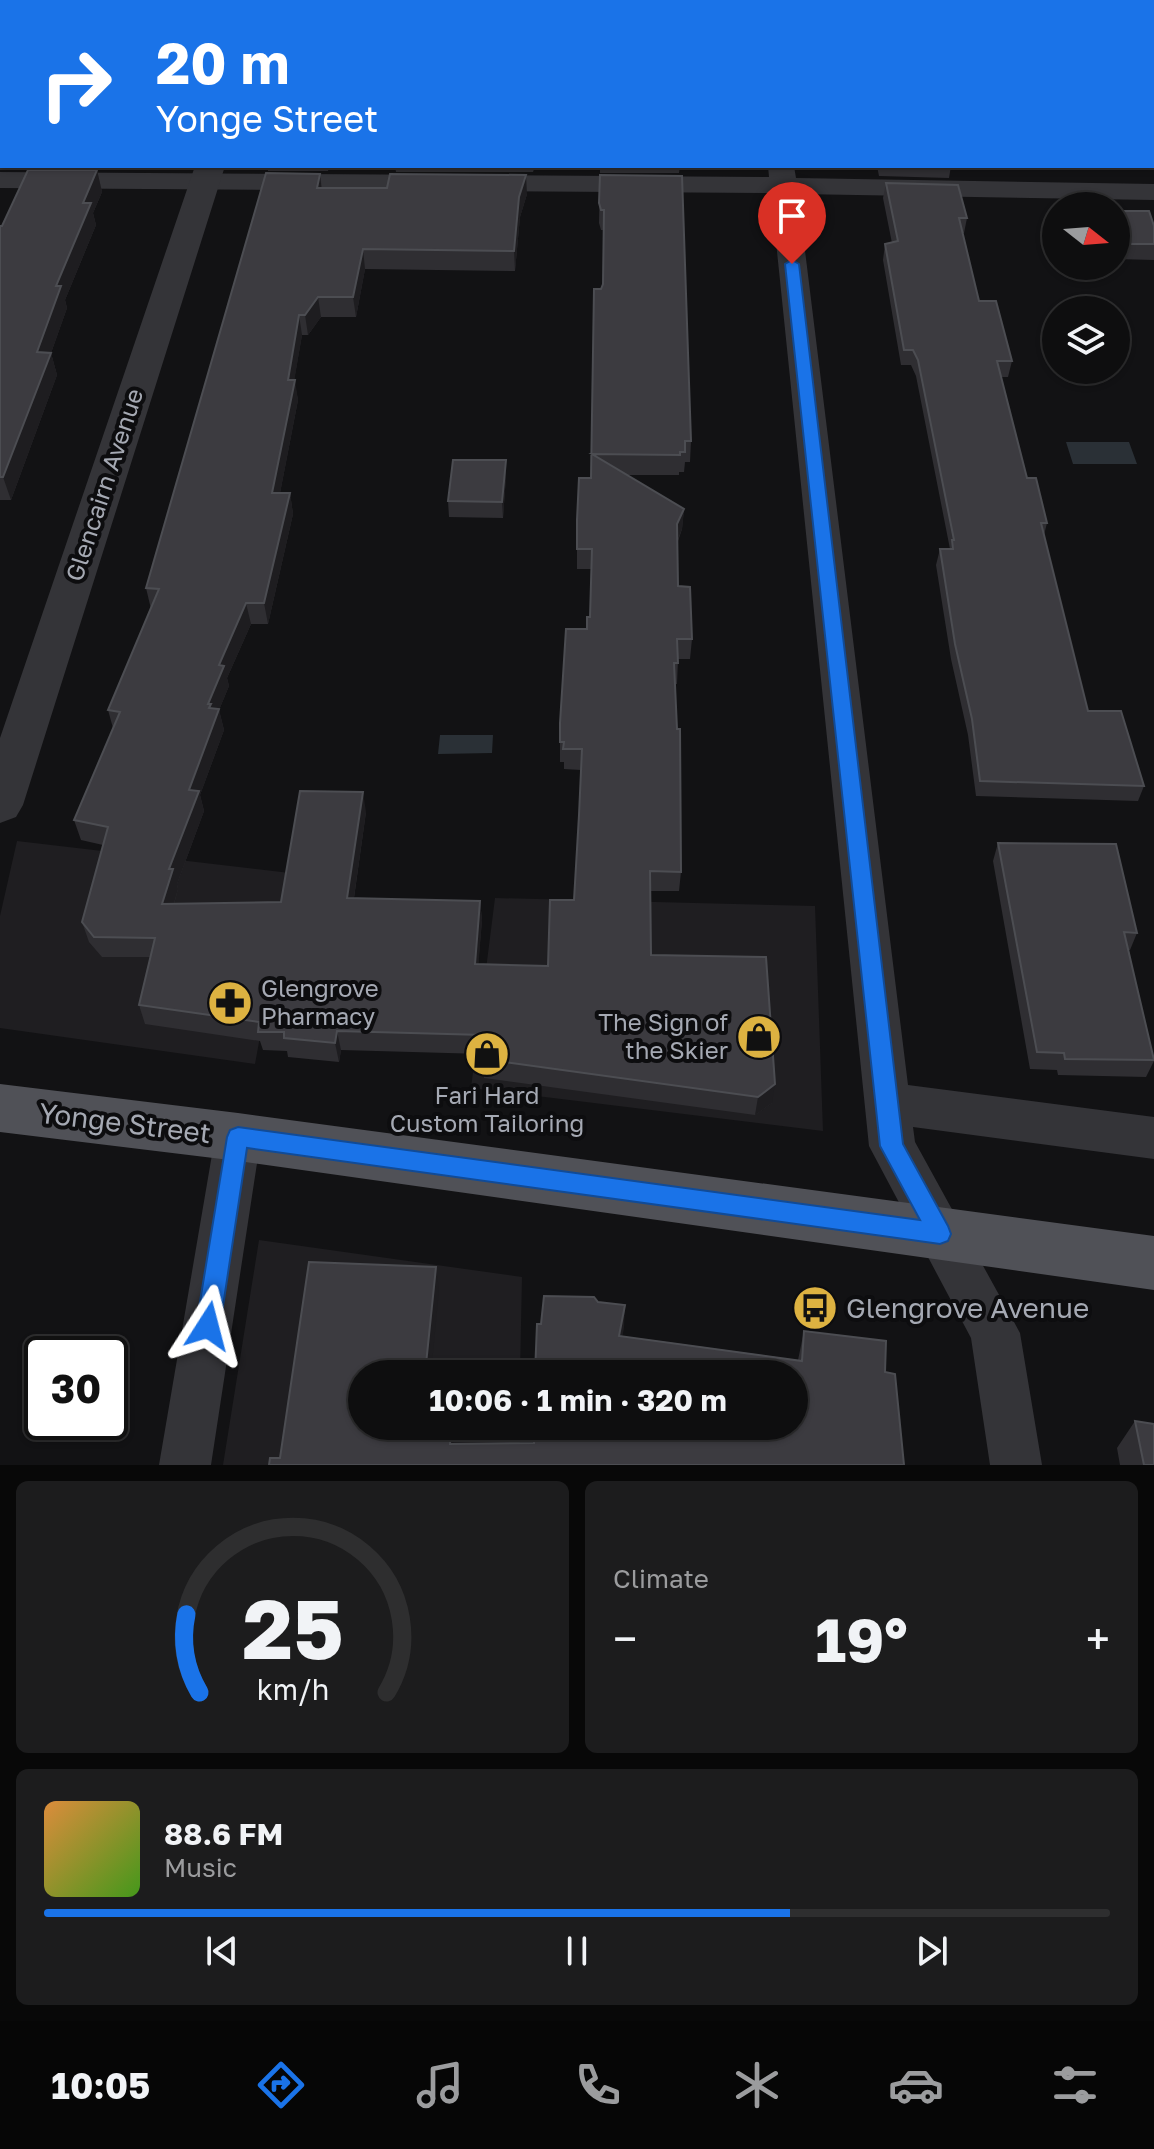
<!DOCTYPE html>
<meta charset="utf-8">
<style>
body{margin:0;font-family:"Golos Text",sans-serif;background:#1c1c1d;color:#f1f3f6;height:100vh;display:flex;flex-direction:column;font-size:30px;white-space:nowrap}
*{box-sizing:border-box;margin:0}
p{font-size:26px;color:#9b9c9e}
.icon{flex:none;width:44px;height:44px;fill:none;stroke:currentColor;stroke-width:2;stroke-linecap:round;stroke-linejoin:round}
.map{position:relative;height:1465px;overflow:hidden}
.side{display:flex;flex-direction:column;gap:16px;padding:16px;background:#080808;flex:1}
.side>*{flex:none}
.guide{position:absolute;left:0px;top:0px;width:1154px;height:168px;box-shadow:0 2px 6px #0004,0 0 0 2px #2e2e2f;background:#1a73e8;color:#fff;overflow:hidden}
.needle{width:52px;rotate:107deg}
.controls{position:absolute;left:1042px;top:192px;display:grid;gap:16px}
.controls a{display:grid;place-items:center;width:88px;height:88px;border-radius:50%;background:#0e0e0f;box-shadow:0 2px 6px #0004,0 0 0 2px #2e2e2f;font-size:40px}
.speed{position:absolute;left:24px;top:1336px;display:flex;gap:16px;font-size:40px;font-weight:700;text-align:center}
.speed>*{display:grid;place-content:center;width:104px;height:104px;border-radius:50%;background:#0e0e0f;box-shadow:0 2px 6px #0004,0 0 0 2px #2e2e2f;line-height:1}
.speed .limit{border:4px solid #111;border-radius:12px;background:#fff;color:#111}
.pin{position:absolute;display:grid;place-items:center;width:68px;height:68px;color:#fff;margin:-82px -34px;border-radius:50% 50% 50% 0;rotate:-45deg;box-shadow:0 0 8px #0007}
.pin .icon{rotate:45deg}
.me{position:absolute;width:88px;margin:-44px;rotate:9deg;stroke-linejoin:round;filter:drop-shadow(0 0 6px #0008)}
.turn{display:flex;align-items:center;gap:28px;height:168px;padding:0 24px;font-size:36px}
.turn .icon{width:104px;height:104px;stroke-width:2.5}
.turn b{display:block;font-size:56px;line-height:68px}
.big{font-size:60px;font-weight:700;line-height:1.1}
.side .card{flex:1;display:flex;flex-direction:column;justify-content:center;gap:12px;min-width:0;padding:0 28px;border-radius:12px;background:#1c1c1d}
.side .dial{align-items:center;gap:0}
.dial svg{height:208px;overflow:visible;fill:none;stroke:#2e2e2f;stroke-width:7;stroke-linecap:round;text-anchor:middle}
.dial text{fill:#f1f3f6;stroke:none}
.song{display:flex;align-items:center;gap:24px}
.cover{width:96px;height:96px;border-radius:12px;background:linear-gradient(135deg,hsl(30 70% 55%),hsl(100 70% 35%))}
.played{height:8px;border-radius:4px;background:linear-gradient(90deg,#1a73e8 70%,#2e2e2f 70%)}
.keys{display:flex;justify-content:space-around;direction:ltr}
.heat{display:flex;justify-content:space-between;align-items:center;font-size:44px;direction:ltr}
.side .tiles{flex:1;display:grid;gap:16px;grid-template-columns:1fr 1fr}
.card:last-child{grid-column:span 2}
.trip{position:absolute;left:348px;top:1360px;width:460px;height:80px;border-radius:40px;background:#0e0e0f;box-shadow:0 2px 6px #0004,0 0 0 2px #2e2e2f;font-weight:700;line-height:80px;text-align:center}
.tab-bar{display:flex;height:128px;justify-content:space-around;align-items:center;background:#060606;color:#9b9c9e}
.tab-bar .icon{width:56px;height:56px}
.tab-bar .selected{color:#1a73e8}
.tab-bar b{font-size:36px;color:#f1f3f6}
.map>svg:first-child{display:block}
</style>
<div class="map">
<svg width="1154" height="1465" viewBox="0 0 1154 1465">
<rect width="100%" height="100%" fill="#121214"/>
<!-- built -->
<path fill="#1f1e21" d="M17,841L290,873L255,1064L0,1028V916Z
M495,898L815,906L823,1131L471,1088Z
M259,1240L522,1277L520,1374H362V1426H520L519,1465H223Z"/>
<!-- water -->
<path fill="#2a3036" d="M1066,442H1129L1137,464H1073Z
M440,735H493L492,753L438,754Z"/>
<g fill="none" stroke-linecap="round" stroke-linejoin="round">
<!-- minor -->
<path fill="#343438" fill-rule="evenodd" d="M750,0H774V2H750Z
M768,166H794L796,178L1154,184V200L798,194L908,1085L1154,1117V1159L913,1127L915,1142L1020,1333L1042,1465H990L971,1338L869,1146L771,193L0,188V172L769,177Z
M238,1116L254,1122L261,1137L211,1465H159L215,1137L222,1122Z"/>
<!-- tertiary -->
<path fill="#343438" fill-rule="evenodd" d="M250,0H276V2H250Z
M195,166H225L23,805L16,817L0,823V738Z"/>
<!-- primary -->
<path fill="#505157" fill-rule="evenodd" d="M0,1084L238,1113L1154,1236V1290L238,1161L0,1132Z"/>
</g>
<!-- wall -->
<path fill="#2f2e32" d="M1121,0H1154V99L1152,94V2H1122Z
M1152,115H1154V144L1152,139Z
M43,166H112L111,170L44,169Z
M268,166H329L328,171H268Z
M395,166H535L533,172H396Z
M600,166H680L679,173H600Z
M877,166H951L949,178L879,176Z
M97,170L102,192L93,213L96,225L65,300L67,308L51,353L57,375L11,500H0V226Z
M320,174L322,188L527,194L520,217L515,271L365,269L356,317H321L308,335H302L294,380L298,400L280,493H290L293,514L268,624H251L227,678L229,686L219,710L224,730L200,795L204,811L177,884L178,889L174,904L281,902L366,812L354,898L480,901L482,920L478,965L548,966L574,900L579,815L581,770L564,769V762H560V723L590,617L591,569H577V520L591,478L601,289L603,284L604,230H601L599,223L600,175L691,441L690,462H685L684,472H679V475H627L684,509L682,529L678,541V586L692,639L690,659H678L677,684H675L681,872L679,891H651V955L772,1103L755,1115L484,1078L483,1054L341,1050L339,1062L288,1057L287,1051L263,1050L260,1041L145,1024L139,1005L150,957H102L89,942L82,922L103,845L81,840L74,820L113,728L108,710L151,609L146,588Z
M886,183L967,218L964,233H962L979,301L1012,361L1008,377H1001L1027,478L1047,523L1044,535L1088,711L1144,786L1138,801L976,796L968,735L951,659L936,565L940,549H950L916,376L911,365H901L883,260L885,244L892,243L883,198Z
M1116,211L1154,226V260L1116,259Z
M506,460V476L503,518L449,517L448,501Z
M998,843L1137,933L1130,950H1128L1154,1061L1146,1077L1058,1075L1057,1070L1030,1069L993,861Z
M439,1290L362,1426L454,1444L534,1443L541,1324L598,1302L625,1305L622,1336L798,1360L804,1331L885,1372L904,1465L280,1458Z
M1135,1421L1154,1465H1120L1117,1448Z"/>
<!-- shaded-wall -->
<path fill="#1e1d20" d="M97,170L102,192L93,213L96,225L65,300L67,308L51,353L57,375L11,500L3,477L56,286L83,203Z
M320,174L322,193L317,188Z
M526,175L527,194L520,217L515,271L514,251L519,197Z
M363,249L365,269L356,317L353,297Z
M318,297L321,317L308,335L305,315Z
M299,315L302,335L291,400L288,380Z
M295,380L298,400L276,514L272,493Z
M506,460V476L503,518L502,502Z
M290,493L293,514L268,624L264,603Z
M684,509L682,529L676,544L677,524Z
M246,603L251,624L227,678L229,686L219,710L224,730L200,795L204,811L177,884L178,889L168,924L162,904L208,704L219,665Z
M363,792L366,812L351,918L347,898Z
M480,901L482,920L477,984L475,964Z
M337,1031L341,1050L339,1062L335,1043Z
M775,1084L772,1103L755,1115L758,1097Z
M436,1267L439,1290L431,1374H425Z
M625,1305L624,1328L618,1358L619,1336Z
M451,1428L455,1448L450,1444Z"/>
<!-- building -->
<path fill="#3c3b40" stroke="#4c4d52" stroke-width="2" d="M80,0H187L186,2H79Z
M308,0H386V2H307Z
M596,0H669L670,2H596Z
M841,0H1060L1061,2H841Z
M1131,0H1154V76L1152,72V2H1131Z
M28,170H97L83,203H91L56,286H61L37,352L51,353L3,477H0V226H2Z
M266,173L320,174L317,188H387L390,174L526,175L519,197L514,251L363,249L353,297H318L305,315H299L288,380H295L272,493H290L264,603H246L219,665L224,666L208,704H211L209,708L219,709L189,790L199,791L169,869H173L162,904L281,902L300,791L363,792L347,898L480,901L475,964L548,966L550,900H574L579,815L582,749H563L564,742H560V723L566,629H587V617H590L592,549H577V520L579,478H591L594,289H601L603,284L604,210H601L599,203L600,175L682,176L691,441H685V452H680V455L592,454L684,509L677,524L678,586L690,587L692,639H677L678,663H674L677,729H680L681,872L650,871L651,955L766,957L775,1084L758,1097L483,1059L484,1035L337,1031L335,1043L284,1038V1032H258L259,1022L139,1005L155,938L94,937L82,922L108,827L74,820L120,712L108,710L159,589L146,588Z
M886,183L958,185L967,218H959L979,301H996L1012,361H997L1027,478H1036L1047,523H1041L1088,711H1121L1144,786L980,781L972,719L955,644L940,549H953L952,540H954L918,360L913,350H904L885,244L898,241Z
M1116,211H1149L1154,226V244H1116Z
M453,460H506L502,502L448,501Z
M998,843L1116,844L1137,933L1124,932L1154,1060L1065,1059L1064,1053L1037,1052Z
M309,1262L436,1267L425,1374H362V1426L451,1428L450,1444L534,1443V1426H794V1374H535L537,1324H541L544,1296L594,1297L598,1302L625,1305L619,1336L802,1361L804,1331L886,1341L885,1372L895,1374L904,1465H269L270,1458H280Z
M1135,1421L1154,1424V1465H1144Z"/>
<!-- route -->
<path fill="#1a73e8" stroke="#114b97" stroke-width="2" d="M792,260L799,264L903,1144L948,1226L951,1234L948,1241L940,1244L247,1148L220,1326L216,1334L208,1338L199,1334L196,1326L227,1137L230,1130L238,1127L920,1220L880,1146L785,264Z"/>
<!-- icons -->
<defs>
<g id="pharmacy-disc" transform="scale(2.3)"><circle r="9.5" fill="#ddb241" stroke="#0d0d0f"/><path d="M-2-6h4v4h4v4h-4v4h-4v-4h-4v-4h4Z" fill="#111"/></g>
<g id="shop-disc" transform="scale(2.3)"><circle r="9.5" fill="#ddb241" stroke="#0d0d0f"/><path d="M-5-2.5h2.3a2.7 3.5 0 0 1 5.4 0H5L5.5 6h-11ZM-1.5-2.5h3a1.5 2.3 0 0 0-3 0Z" fill="#111"/></g>
<g id="bus-disc" transform="scale(2.3)"><circle r="9.5" fill="#ddb241" stroke="#0d0d0f"/><path d="M-5-6H5V4H4V6H2V4H-2V6H-4V4H-5ZM-3.5-4V0h7V-4ZM-3.5 1.2v1.5H-2V1.2ZM2 1.2v1.5H3.5V1.2Z" fill="#111"/></g>
</defs>
<g fill-rule="evenodd">
<use href="#pharmacy-disc" x="230" y="1003"/>
<use href="#shop-disc" x="759" y="1037"/>
<use href="#shop-disc" x="487" y="1054"/>
<use href="#bus-disc" x="815" y="1308"/>
</g>
<g text-anchor="middle" stroke-width="8" stroke-linejoin="round" paint-order="stroke">
<!-- street labels -->
<g font-size="24" fill="#a5a9b3" stroke="#0d0d0f">
<text transform="translate(105 485) rotate(-72)" y="8">Glencairn Avenue</text>
</g>
<!-- poi labels -->
<g font-size="24" fill="#a5a9b3" stroke="#0d0d0f" text-anchor="start">
<text x="261" y="997">Glengrove<tspan x="261" dy="28">Pharmacy</tspan></text>
<text x="728" y="1031" text-anchor="end">The Sign of<tspan x="728" dy="28">the Skier</tspan></text>
<text x="487" y="1104" text-anchor="middle">Fari Hard<tspan x="487" dy="28">Custom Tailoring</tspan></text>
</g>
<!-- near-street labels -->
<g font-size="28" fill="#a5a9b3" stroke="#0d0d0f">
<text transform="translate(125 1123) rotate(7)" y="10">Yonge Street</text>
</g>
<!-- near-poi labels -->
<g font-size="28" fill="#a5a9b3" stroke="#0d0d0f" text-anchor="start">
<text x="846" y="1318">Glengrove Avenue</text>
</g>
</g>
</svg>
<div class="controls">
<a><svg class="needle" viewBox="-14 -14 28 28"><path d="M0-13l5 13h-10z" fill="#e53935"/><path d="M0 13l5-13h-10z" fill="#9b9c9e"/></svg></a>
<a><svg class="icon" aria-label="layers" viewBox="0 0 24 24"><path d="M12 4l9 5-9 5-9-5zM3 14l9 5 9-5"/></svg></a>
</div>
<div class="speed"><div class="limit">30</div></div>
<div class="pin" style="left:792px;top:264px;background:#d93025"><svg class="icon" aria-label="arrive" viewBox="0 0 24 24"><path d="M6 21V4h12l-3 4 3 4H6"/></svg></div>
<svg class="me" style="left:208px;top:1326px" viewBox="-20 -20 40 40"><path d="M0-17L14 15 0 8-14 15z" fill="#1a73e8" stroke="#fff" stroke-width="4"/></svg>
<div class="trip">10:06 · 1 min · 320 m</div>
<div class="guide">
<div class="turn"><svg class="icon" aria-label="right" viewBox="0 0 24 24"><path d="M7 20v-9h11M14 6l5 5-5 5"/></svg><div><b>20 m</b>Yonge Street</div></div>
</div>
</div>
<section class="side">
<div class="tiles">
<div class="card dial"><svg viewBox="0 0 100 80">
<path d="M14 69A42 42 0 1 1 86 69"/>
<path d="M14 69A42 42 0 0 1 9 39" stroke="#1a73e8"/>
<text x="50" y="56" font-size="32" font-weight="700">25</text>
<text x="50" y="72" font-size="11">km/h</text>
</svg></div>
<div class="card"><p>Climate</p>
<div class="heat"><a>−</a><b class="big">19°</b><a>+</a></div>
</div>
<div class="card">
<div class="song"><i class="cover"></i><div><b>88.6 FM</b><p>Music</p></div></div>
<div class="played"></div>
<div class="keys"><svg class="icon" aria-label="previous" viewBox="0 0 24 24"><path d="M18 5L8 12l10 7zM5 5v14"/></svg><svg class="icon" aria-label="pause" viewBox="0 0 24 24"><path d="M8 5v14M16 5v14"/></svg><svg class="icon" aria-label="next" viewBox="0 0 24 24"><path d="M6 5l10 7-10 7zM19 5v14"/></svg></div>
</div>
</div>
</section>
<nav class="tab-bar">
<b>10:05</b>
<svg class="icon selected" aria-label="directions" viewBox="0 0 24 24"><path d="M12 3l9 9-9 9-9-9zM9 14v-3h6M13 9l2 2-2 2"/></svg>
<svg class="icon" aria-label="music" viewBox="0 0 24 24"><path d="M9 18V5l10-2v13"/><circle cx="6" cy="18" r="3"/><circle cx="16" cy="16" r="3"/></svg>
<svg class="icon" aria-label="phone" viewBox="0 0 24 24"><path d="M5 4h4l2 5-3 2q2 4 5 5l2-3 5 2v4C11 20 4 13 5 4z"/></svg>
<svg class="icon" aria-label="climate" viewBox="0 0 24 24"><path d="M12 3v18M4 7l16 10M4 17L20 7"/></svg>
<svg class="icon" aria-label="car" viewBox="0 0 24 24"><path d="M5 17H2v-5l4-1 3-4h7l3 4 3 1v5h-3M9 17h6M6 11h13"/><circle cx="7" cy="17" r="2"/><circle cx="17" cy="17" r="2"/></svg>
<svg class="icon" aria-label="filters" viewBox="0 0 24 24"><path d="M4 7h16M4 17h16"/><circle cx="9" cy="7" r="2"/><circle cx="15" cy="17" r="2"/></svg>
</nav>
